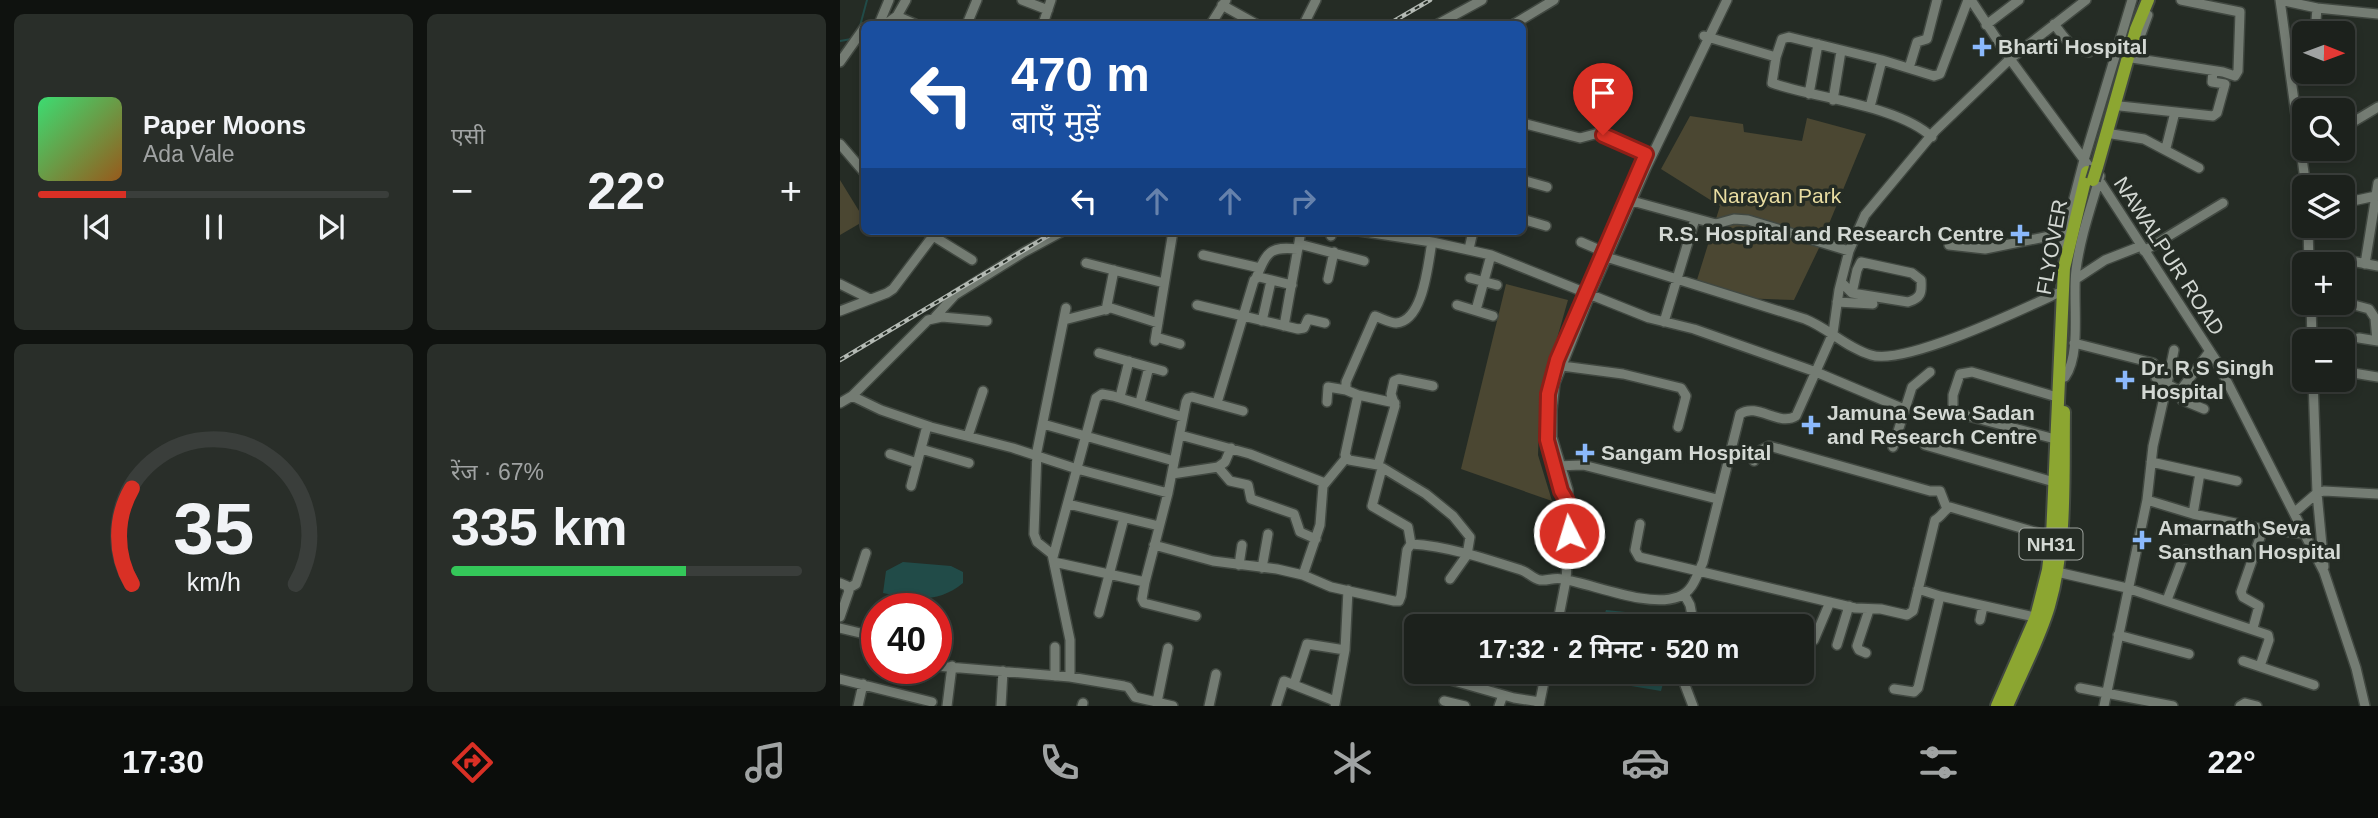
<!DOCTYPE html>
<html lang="hi">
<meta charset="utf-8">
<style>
body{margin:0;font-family:Helvetica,"Noto Sans Devanagari",sans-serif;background:#292e29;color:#f1f3f6;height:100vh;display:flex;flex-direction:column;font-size:26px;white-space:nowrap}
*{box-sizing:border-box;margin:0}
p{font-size:23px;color:#a0a3a3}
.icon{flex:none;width:38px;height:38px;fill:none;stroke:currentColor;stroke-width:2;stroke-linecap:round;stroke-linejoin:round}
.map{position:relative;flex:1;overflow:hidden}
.side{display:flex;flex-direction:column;gap:14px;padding:14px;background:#0f120f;width:840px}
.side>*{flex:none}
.top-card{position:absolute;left:21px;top:21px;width:665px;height:214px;border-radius:10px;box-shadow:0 4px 10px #0003,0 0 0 2px #3a3e3b;background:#1a4fa0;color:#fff;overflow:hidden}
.needle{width:46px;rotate:91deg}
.fabs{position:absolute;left:1452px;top:21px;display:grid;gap:14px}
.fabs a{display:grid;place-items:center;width:63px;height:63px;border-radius:10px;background:#1c211c;box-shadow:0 4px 10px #0003,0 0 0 2px #3a3e3b;font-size:35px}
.speed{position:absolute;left:21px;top:593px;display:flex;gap:14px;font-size:35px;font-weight:700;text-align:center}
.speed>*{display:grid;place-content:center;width:91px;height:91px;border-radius:50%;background:#1c211c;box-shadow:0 4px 10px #0003,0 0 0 2px #3a3e3b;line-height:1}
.speed .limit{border:10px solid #d22;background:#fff;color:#111}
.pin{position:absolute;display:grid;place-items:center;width:60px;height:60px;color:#fff;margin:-72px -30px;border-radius:50% 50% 50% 0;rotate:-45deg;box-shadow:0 0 7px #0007}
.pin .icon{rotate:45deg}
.me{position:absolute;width:77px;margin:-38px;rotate:355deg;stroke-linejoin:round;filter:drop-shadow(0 0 5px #0008)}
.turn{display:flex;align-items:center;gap:24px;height:147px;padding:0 35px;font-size:32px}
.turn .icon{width:91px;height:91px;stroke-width:2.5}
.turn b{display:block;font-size:49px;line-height:60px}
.lanes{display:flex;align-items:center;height:66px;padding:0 35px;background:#0003;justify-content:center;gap:35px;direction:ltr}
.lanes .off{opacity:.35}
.big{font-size:52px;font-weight:600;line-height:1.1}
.side .widget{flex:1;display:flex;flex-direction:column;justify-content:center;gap:10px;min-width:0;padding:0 24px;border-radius:10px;background:#292e29}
.side .dial{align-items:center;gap:0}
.dial svg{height:182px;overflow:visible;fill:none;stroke:#3a3e3b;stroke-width:7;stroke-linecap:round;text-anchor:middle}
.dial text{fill:#f1f3f6;stroke:none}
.song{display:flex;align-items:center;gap:21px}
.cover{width:84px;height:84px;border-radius:10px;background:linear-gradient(135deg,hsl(140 70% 55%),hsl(30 70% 35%))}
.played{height:7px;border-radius:4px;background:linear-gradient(90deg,#d93025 25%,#3a3e3b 25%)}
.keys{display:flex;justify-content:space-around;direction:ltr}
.heat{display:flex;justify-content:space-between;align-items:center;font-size:38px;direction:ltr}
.charge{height:10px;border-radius:5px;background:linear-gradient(90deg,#34c759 67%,#3a3e3b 0)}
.side .tiles{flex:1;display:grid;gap:14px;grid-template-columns:repeat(2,1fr)}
.trip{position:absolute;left:564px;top:614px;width:410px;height:70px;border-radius:10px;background:#1c211c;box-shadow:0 4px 10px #0003,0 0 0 2px #3a3e3b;font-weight:600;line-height:70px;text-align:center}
.tab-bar{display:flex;height:112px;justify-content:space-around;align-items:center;background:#0b0d0b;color:#a0a3a3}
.tab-bar .icon{width:49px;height:49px}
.tab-bar .current{color:#d93025}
.tab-bar b{font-size:32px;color:#f1f3f6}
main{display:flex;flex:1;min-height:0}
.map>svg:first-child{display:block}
</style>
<main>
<section class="side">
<div class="tiles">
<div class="widget">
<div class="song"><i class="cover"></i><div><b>Paper Moons</b><p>Ada Vale</p></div></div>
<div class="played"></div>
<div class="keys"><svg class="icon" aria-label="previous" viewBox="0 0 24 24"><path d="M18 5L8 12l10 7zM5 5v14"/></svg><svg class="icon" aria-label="pause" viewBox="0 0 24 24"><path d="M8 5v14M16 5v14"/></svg><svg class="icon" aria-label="next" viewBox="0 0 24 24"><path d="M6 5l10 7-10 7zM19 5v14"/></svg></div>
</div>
<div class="widget"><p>एसी</p>
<div class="heat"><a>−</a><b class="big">22°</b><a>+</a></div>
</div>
<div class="widget dial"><svg viewBox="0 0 100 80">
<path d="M14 69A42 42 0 1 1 86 69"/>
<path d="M14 69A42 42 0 0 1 14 27" stroke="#d93025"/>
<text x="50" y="56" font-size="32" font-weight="700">35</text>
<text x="50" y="72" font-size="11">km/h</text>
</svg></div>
<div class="widget"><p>रेंज · 67%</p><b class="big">335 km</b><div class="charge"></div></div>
</div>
</section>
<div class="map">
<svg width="1538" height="706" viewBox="0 0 1538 706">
<rect width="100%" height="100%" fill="#252c25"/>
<!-- green -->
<path fill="#4b4732" d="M850,116L903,124L904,132L962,141L967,118L1026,134L979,248L954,300L898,298L856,283L880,206L821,169Z
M0,180L24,219V221L0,235Z
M666,284L728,300L700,398L698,455L712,501L621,469Z"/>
<!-- water -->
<path fill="#214b48" d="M63,562L111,566L123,572V583C98,604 73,599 43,593L46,571Z
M766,610L805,614L831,621L834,626H761Z
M756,672H826L821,691L767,682Z"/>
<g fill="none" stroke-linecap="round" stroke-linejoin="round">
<!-- stream -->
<path stroke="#214b48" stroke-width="2" d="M20,26L27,0
M0,41L11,39"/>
<!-- minor casing -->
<g stroke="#414841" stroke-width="12">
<path id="minor" d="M182,0L208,10
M1131,0L1170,59L1259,180L1377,362L1484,572L1516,668L1525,706
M1440,0L1466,187
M1440,0L1477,8L1538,14
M382,5L416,24
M57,16L75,24
M39,24L49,0
M46,24L57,16L66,0
M127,24L137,0
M203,24L211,0
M371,24L386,0
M464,24L476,0
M598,24L642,0
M674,24L714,0
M1214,24C1225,38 1231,50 1249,52
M1146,25L1179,0
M1475,33L1477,8
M864,36L936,57L942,39L949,37L1042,60
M1296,48L1308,15
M936,57L932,83C978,99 1057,105 1092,137
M1292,58L1383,72L1395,76L1398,71L1400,12L1341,0
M0,62L24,28
M1069,68L1077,42L1087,39L1097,0
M969,94L978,44
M993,100L1001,51
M1280,106L1373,116L1377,113L1385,84L1372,82L1373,71
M1030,107L1042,60L1094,76L1100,74L1128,0
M682,123L740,138L755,134L763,135L811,156
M1503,128L1538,107
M1272,134L1304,139L1359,168
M0,144L24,172
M1326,148L1335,112
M682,180L707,187
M792,201L876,224L894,219L908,220L1009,251
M1503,203L1536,196
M682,219L706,226
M1468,226L1469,264
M85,231L132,260
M519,231L592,242L651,255L809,318L854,329L976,372L1064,409
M491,236L492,231
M592,242C588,262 584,321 556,323C550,323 541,318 535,316L506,382V390L518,395L505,455L509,460L538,465L586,494L613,516L630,537L627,555L610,579
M741,242L764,252
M459,244L524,261
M1109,245L1145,249L1225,233
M629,249L633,231
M1304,251L1383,203
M1223,252L1225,233L1244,160L1292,0
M363,255L420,268
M763,256L965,319C988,328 1007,348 1031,355C1064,366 1183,309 1218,293
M246,263L324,283
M1503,264L1506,260L1538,266
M1525,264L1538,183
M416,278C427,252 429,246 458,249
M630,278L657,285
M488,279L494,252
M1236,279L1265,260L1301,246
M1001,282L1012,293L1068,302C1081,298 1082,293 1081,280L1072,273L1021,262L1017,270L1012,293
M0,284L30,299
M997,302L1033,304
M1503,302L1529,309L1535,318L1537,341
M1471,303L1472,341
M357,305L458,329L464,328L468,319L485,323
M617,305L653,316
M226,308L197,451L194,534L197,542L212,554L230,640V677
M266,310L274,270
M636,310L651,255
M0,311L47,293L53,289L93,236
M95,317L115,295L184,252L223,231
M224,320L271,308L318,323
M422,321L431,281
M824,322L855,219
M444,326L461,231
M316,337L340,344
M1519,338L1538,341
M315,341L333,231
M1234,343L1313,363L1317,367L1316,378L1327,384L1313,446L1307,500
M1334,350L1327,384L1340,391L1342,400L1364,409
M259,353L323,371
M722,366L783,374L841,388L846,396L838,427
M1507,372L1538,377
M1225,377C1242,353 1232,300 1236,270C1240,238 1251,207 1260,176
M1473,380L1477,493L1484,567
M709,387L723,348
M1340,391L1370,351
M518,395L555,403
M12,396L41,410L91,427L173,448L237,469L328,493
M280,397L289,361
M300,402L309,367
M487,402L488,387L506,390
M0,403L12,396L88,320L102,317L147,321
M377,403L414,280L419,277L452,285
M203,424L334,461
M340,435L410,454L485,483
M128,436L143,391
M1215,439L1113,412V395L1120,374L1132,372L1217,397
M1085,445L1214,482
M1053,447L1072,387L1090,372
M81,449L129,463
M50,454L77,463
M914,461L921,450L929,446L1090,491H1100L1107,509
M1311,462L1397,481
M538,465L555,406L551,394L554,381L559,379L593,386
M716,466L743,465L877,499
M378,467L390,481L408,485L411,499L454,514L460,532L476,539
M542,468L532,506L568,527L571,544
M332,474L378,467L385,462L391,448
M71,486L87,426
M228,504L319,526
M1455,512L1477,493L1484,491L1538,494
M1353,514L1360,473
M800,524L795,550L799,557L1015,608L1041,609L1067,615L1073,611L1095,520C1101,517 1104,510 1110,507L1212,537
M314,545L373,561L437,569L463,575L491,587L554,601H559L561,596L567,550L571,544C607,546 647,559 681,570C688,572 693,579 700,580C708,581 714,577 722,579C753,584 808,608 838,597C853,592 857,575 863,562L900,414C917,402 939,427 956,416L993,333L999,290L1009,251L1025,215L1095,131L1170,59L1246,0
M213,557L256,398L262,394L273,396L343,417
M214,562L305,582L328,493L346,402L348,398L352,397L403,411
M399,565L402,545
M422,568L428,534
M1217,572L1287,588L1428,635L1429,640L1420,666
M463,575L480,525L483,486L506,458
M305,582L302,599L304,603L356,616
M0,583L7,586L9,591L0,617
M9,588L16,584L26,553
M1078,589L1100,596L1199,618
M844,594L850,605L854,626
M1327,600L1346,550
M259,613L284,518
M1140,620L1143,606
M853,621L880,626
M596,626H597
M717,626L726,580L729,533L728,490L712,437V410L715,383L750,295L806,168L887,0
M0,628L37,637
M1413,628L1419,606L1403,597L1401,592L1423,529L1466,534
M1278,635L1349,654
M974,640L990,602
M997,645L1009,606
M215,647V676
M1026,653L1019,650L1017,646L1029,610
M1403,661L1474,685
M96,666L230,677L284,686L288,687L295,697L333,706
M840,672L853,706
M0,679L92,702
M607,679L674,698L700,702
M454,684L467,644L505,650L508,590
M1240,688L1333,706
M1054,689L1074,692L1078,688L1100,596
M604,701L625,706
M317,702L328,648
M495,704L505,650
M18,706L23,684
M107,706L112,666
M161,706L163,671
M242,706L243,703
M369,706L376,674
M436,706L444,681L495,701
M659,706L663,695
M699,706L706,672
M1264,706L1307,500L1353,514L1423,529
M1400,706L1405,703L1417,706"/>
</g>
<!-- highway casing -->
<g stroke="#414841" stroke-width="16">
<path id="highway" d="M1257,167L1296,29L1308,0
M1157,706L1196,617L1208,570L1212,537L1224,268L1247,172
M1167,706C1181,673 1199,640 1209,606C1227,544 1223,476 1224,412"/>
</g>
<!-- minor -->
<use href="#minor" stroke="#747c73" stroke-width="9"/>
<!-- highway -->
<use href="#highway" stroke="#8ca631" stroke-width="12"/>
<!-- rail casing -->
<g stroke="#b4bab4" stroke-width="4.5">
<path id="rail" d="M549,24L590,0
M0,360L216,231"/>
</g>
<!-- rail -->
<use href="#rail" stroke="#252c25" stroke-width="2" stroke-dasharray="5" stroke-linecap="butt"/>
<!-- highway-bridge casing -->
<g stroke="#414841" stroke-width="16" stroke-linecap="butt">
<path id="highway-bridge" d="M1253,180L1257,167"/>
</g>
<!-- highway-bridge -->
<use href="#highway-bridge" stroke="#8ca631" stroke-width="12"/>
</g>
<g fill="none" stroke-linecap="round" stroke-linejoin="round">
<!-- route casing -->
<g stroke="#8d1f18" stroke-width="18">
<path id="route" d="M729,533L727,501L721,491L707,440L708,394L717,360L806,154L763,135"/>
</g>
<!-- route -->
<use href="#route" stroke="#d93025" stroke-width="12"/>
</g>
<!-- markers -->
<g fill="#8bb9fc" stroke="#252c25" stroke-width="2.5">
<path d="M1138.5 36.5h7v7h7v7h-7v7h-7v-7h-7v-7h7z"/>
<path d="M1176.5 223.5h7v7h7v7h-7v7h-7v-7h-7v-7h7z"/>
<path d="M1281.5 369.5h7v7h7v7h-7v7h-7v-7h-7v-7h7z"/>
<path d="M967.5 414.5h7v7h7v7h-7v7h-7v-7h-7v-7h7z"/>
<path d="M741.5 442.5h7v7h7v7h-7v7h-7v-7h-7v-7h7z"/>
<path d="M1298.5 529.5h7v7h7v7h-7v7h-7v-7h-7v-7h7z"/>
</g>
<g text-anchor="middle" stroke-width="7" stroke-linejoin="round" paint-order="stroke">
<!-- shield labels -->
<rect fill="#252c25" stroke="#9fa49f" stroke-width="2" x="1179.5" y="528.5" width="63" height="31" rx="5"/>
<g font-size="19" font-weight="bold" fill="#d3d8d3">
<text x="1211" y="551">NH31</text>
</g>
<!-- poi labels -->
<g font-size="21" font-weight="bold" fill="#d3d8d3" stroke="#252c25" text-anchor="start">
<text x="1158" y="54">Bharti Hospital</text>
<text x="1164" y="241" text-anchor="end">R.S. Hospital and Research Centre</text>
<text x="1301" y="375">Dr. R S Singh<tspan x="1301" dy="24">Hospital</tspan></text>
<text x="987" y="420">Jamuna Sewa Sadan<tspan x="987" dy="24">and Research Centre</tspan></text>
<text x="761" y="460">Sangam Hospital</text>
<text x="1318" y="535">Amarnath Seva<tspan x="1318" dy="24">Sansthan Hospital</tspan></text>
</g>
<!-- park labels -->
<g font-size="21" fill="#e9dda2" stroke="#252c25">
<text x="937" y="203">Narayan Park</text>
</g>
<!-- street labels -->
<g font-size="21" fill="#d3d8d3" stroke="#252c25">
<text transform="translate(1212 247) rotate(-80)" y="7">FLYOVER</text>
<text transform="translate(1329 256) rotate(57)" y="7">NAWALPUR ROAD</text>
</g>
</g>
</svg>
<div class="fabs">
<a><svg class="needle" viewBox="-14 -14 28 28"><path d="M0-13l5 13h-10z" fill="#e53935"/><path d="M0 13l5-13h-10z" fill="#a0a3a3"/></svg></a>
<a><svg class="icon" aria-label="search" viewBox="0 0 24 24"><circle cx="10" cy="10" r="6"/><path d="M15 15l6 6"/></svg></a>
<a><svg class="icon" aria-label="layers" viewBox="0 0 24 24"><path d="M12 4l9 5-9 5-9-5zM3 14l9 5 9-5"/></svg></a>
<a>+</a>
<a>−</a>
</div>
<div class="speed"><div class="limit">40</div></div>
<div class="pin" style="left:763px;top:135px;background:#d93025"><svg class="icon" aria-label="arrive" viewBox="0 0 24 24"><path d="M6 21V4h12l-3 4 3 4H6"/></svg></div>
<svg class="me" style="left:729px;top:533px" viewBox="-20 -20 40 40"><circle r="17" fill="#d93025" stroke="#fff" stroke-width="3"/><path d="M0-11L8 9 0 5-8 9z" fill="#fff"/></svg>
<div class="trip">17:32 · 2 मिनट · 520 m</div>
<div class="top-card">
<div class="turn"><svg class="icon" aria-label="left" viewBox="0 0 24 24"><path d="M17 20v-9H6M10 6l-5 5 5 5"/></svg><div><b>470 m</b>बाएँ मुड़ें</div></div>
<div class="lanes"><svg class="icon" aria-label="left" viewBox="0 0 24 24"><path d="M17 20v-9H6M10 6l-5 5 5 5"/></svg><svg class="icon off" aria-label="ahead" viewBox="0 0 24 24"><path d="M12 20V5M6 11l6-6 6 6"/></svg><svg class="icon off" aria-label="ahead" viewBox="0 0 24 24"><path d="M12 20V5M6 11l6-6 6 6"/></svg><svg class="icon off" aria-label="right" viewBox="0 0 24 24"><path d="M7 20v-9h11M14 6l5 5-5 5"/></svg></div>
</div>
</div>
</main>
<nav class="tab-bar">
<b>17:30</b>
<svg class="icon current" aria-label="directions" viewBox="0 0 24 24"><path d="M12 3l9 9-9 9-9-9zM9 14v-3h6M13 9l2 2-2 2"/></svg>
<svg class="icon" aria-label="music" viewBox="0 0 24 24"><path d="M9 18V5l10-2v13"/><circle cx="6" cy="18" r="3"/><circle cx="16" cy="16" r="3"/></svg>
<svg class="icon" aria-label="phone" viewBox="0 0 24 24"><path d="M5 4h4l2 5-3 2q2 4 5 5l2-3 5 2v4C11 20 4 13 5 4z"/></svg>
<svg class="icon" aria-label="climate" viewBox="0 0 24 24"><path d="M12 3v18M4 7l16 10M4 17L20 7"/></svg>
<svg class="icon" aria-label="car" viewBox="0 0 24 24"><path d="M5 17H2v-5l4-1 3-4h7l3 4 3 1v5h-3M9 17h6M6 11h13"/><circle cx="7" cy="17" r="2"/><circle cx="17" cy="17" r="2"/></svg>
<svg class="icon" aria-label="filters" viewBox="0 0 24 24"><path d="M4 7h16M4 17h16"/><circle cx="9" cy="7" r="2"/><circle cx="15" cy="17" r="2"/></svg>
<b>22°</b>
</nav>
